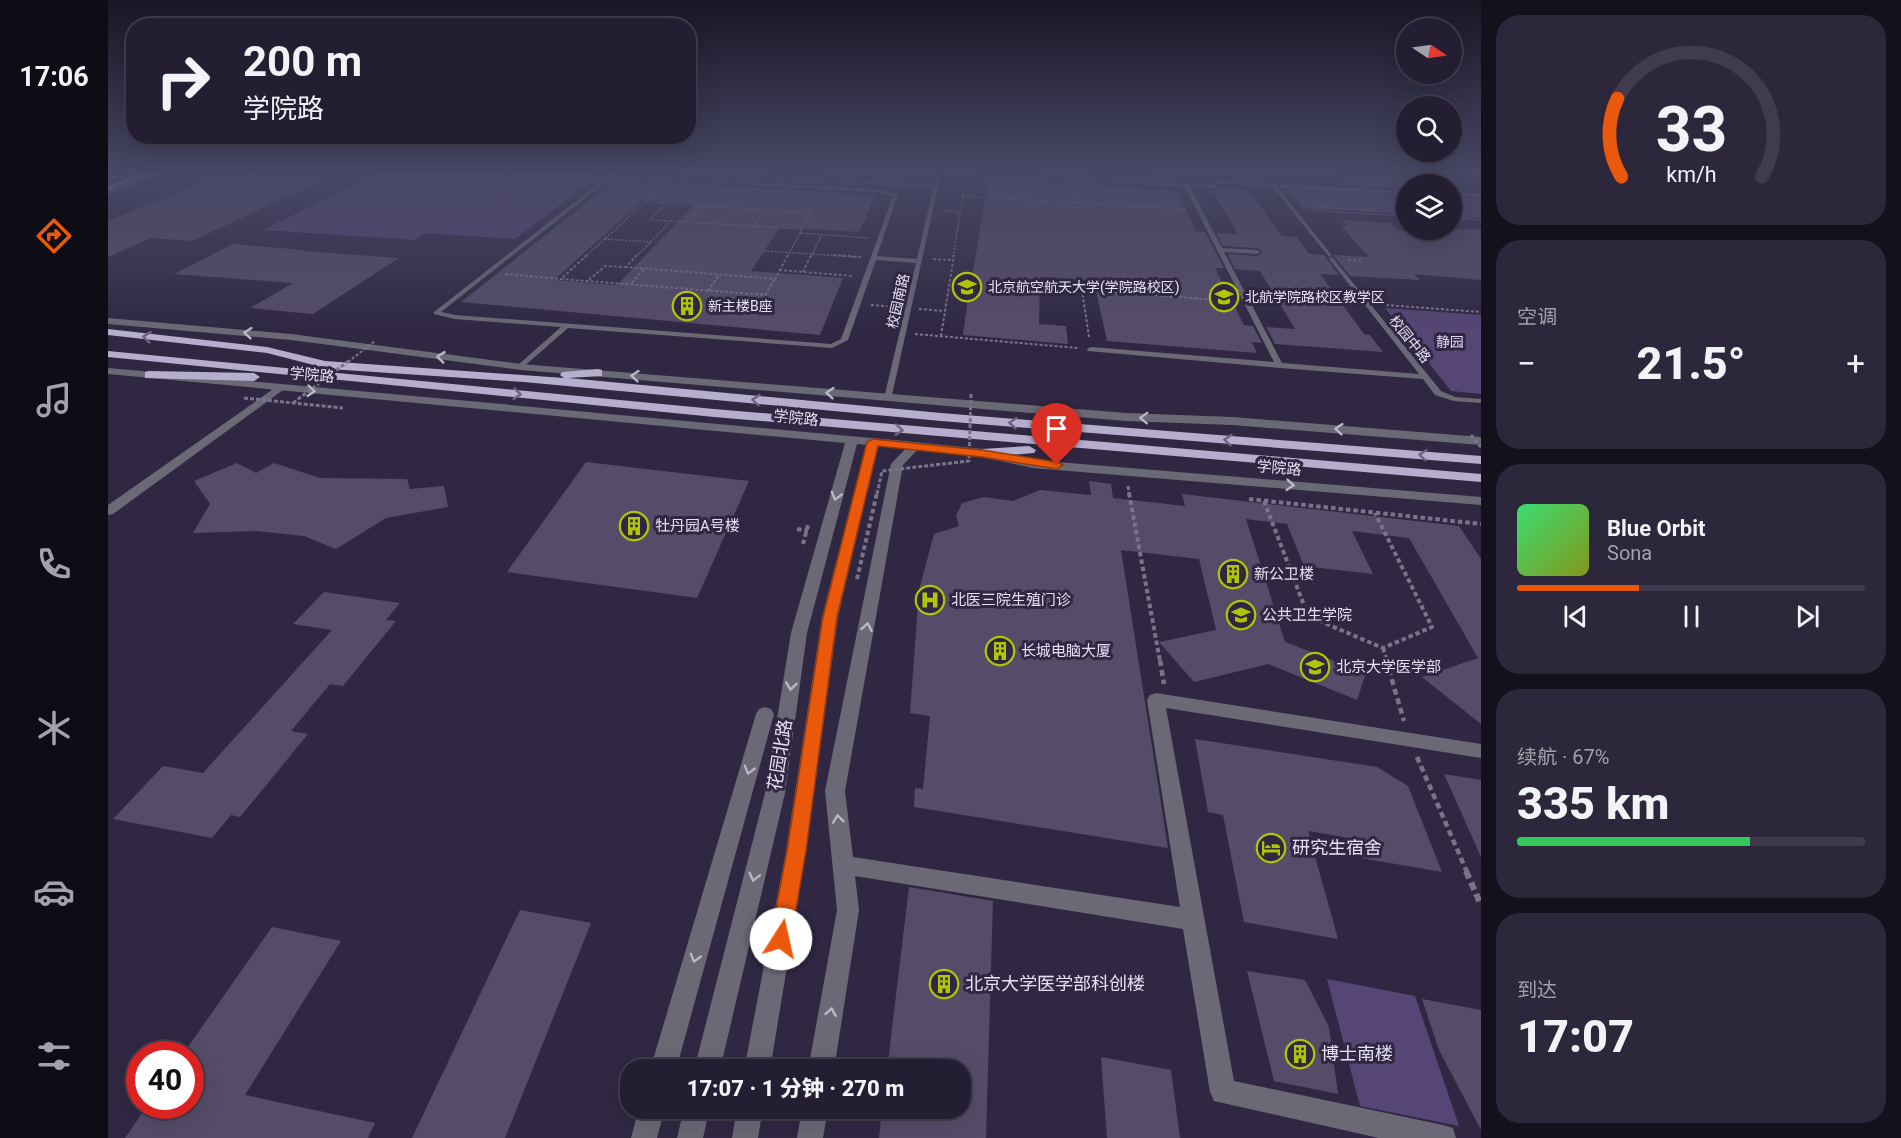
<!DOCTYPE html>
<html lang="zh">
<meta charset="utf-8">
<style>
body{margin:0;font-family:Roboto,"Noto Sans SC",sans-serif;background:#2c273a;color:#f1f3f6;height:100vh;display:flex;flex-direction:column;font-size:22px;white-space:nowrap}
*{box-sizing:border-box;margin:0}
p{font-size:20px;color:#a3a2ac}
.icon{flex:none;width:33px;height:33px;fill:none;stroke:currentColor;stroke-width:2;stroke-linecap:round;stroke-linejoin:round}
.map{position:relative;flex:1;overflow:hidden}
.panel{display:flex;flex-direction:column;gap:15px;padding:15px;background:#14101c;width:420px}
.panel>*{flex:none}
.hud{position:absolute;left:18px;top:18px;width:570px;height:126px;border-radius:24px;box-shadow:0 6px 24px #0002,0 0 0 2px #413c4d;background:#241e32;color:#f1f3f6;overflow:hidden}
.needle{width:39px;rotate:103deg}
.controls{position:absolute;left:1288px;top:18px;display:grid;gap:12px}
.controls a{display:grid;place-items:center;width:66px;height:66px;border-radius:50%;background:#241e32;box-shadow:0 6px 24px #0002,0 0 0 2px #413c4d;font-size:30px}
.speed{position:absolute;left:18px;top:1041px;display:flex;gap:12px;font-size:30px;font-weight:700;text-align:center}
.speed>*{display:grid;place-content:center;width:78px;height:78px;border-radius:50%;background:#241e32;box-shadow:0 6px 24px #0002,0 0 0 2px #413c4d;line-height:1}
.speed .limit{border:9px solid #d22;background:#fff;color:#111}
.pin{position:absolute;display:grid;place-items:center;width:51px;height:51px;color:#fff;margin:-62px -26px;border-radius:50% 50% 50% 0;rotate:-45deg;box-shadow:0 0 6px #0007}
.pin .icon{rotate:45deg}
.me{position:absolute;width:66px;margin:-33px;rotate:10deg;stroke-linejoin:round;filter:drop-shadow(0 0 4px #0008)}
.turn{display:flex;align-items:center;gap:21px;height:126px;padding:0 18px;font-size:27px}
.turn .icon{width:78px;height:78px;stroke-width:2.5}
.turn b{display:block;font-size:42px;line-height:51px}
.big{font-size:45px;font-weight:800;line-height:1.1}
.panel .widget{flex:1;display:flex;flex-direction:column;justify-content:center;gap:9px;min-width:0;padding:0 21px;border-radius:24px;background:#2c273a}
.panel .dial{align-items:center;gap:0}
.dial svg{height:156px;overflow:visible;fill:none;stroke:#413c4d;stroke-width:7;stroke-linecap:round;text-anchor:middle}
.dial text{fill:#f1f3f6;stroke:none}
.song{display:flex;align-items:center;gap:18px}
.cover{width:72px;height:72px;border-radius:9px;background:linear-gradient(135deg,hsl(140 70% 55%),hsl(70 70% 35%))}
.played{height:6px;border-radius:3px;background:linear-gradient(90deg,#ea580c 35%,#413c4d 35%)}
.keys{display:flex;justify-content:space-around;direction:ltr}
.heat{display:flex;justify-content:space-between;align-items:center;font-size:33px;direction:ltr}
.charge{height:9px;border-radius:4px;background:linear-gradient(90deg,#34c759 67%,#413c4d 0)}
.trip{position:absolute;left:512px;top:1059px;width:351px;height:60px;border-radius:24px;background:#241e32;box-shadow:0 6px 24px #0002,0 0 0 2px #413c4d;font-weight:800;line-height:60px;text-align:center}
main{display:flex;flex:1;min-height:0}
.menu{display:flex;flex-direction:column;width:108px;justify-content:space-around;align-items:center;background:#0e0c14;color:#a3a2ac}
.menu .icon{width:42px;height:42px}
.menu .selected{color:#ea580c}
.menu b{font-size:27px;color:#f1f3f6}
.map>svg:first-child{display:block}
</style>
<main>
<nav class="menu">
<b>17:06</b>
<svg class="icon selected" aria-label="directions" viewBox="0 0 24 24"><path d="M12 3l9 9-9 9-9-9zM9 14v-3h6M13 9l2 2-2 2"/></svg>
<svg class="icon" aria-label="music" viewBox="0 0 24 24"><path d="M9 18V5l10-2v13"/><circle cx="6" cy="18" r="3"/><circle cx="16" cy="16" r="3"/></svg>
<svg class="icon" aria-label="phone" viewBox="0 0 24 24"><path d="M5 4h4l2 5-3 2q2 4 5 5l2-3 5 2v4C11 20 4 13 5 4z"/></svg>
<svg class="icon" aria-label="climate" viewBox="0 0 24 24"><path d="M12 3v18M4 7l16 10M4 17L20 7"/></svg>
<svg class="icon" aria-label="car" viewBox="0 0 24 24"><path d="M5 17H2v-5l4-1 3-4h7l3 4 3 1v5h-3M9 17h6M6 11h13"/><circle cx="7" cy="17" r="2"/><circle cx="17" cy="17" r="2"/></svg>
<svg class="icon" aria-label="filters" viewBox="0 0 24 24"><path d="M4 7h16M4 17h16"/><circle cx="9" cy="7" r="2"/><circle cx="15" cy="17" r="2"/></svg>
</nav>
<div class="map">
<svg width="1373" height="1138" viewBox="0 0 1373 1138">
<rect width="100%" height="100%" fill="#302843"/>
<!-- green -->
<path fill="#554675" d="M269,173H494L407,239L318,233L306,240L155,230Z
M1177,186L1299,193V214L1195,208Z
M1344,195L1373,196V218L1344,217Z
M1277,308L1373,315V394L1343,391Z
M1219,979L1307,996L1351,1126L1252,1106Z"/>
<!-- building -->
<path fill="#554c69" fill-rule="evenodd" d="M119,173H229L84,241L43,238L0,257V221Z
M661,173H719L716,177L681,176L677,178L679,181L712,184L655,181Z
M985,173H1043L1045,180L986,176Z
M1233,173H1299V189L1232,185Z
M881,177L1069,191L1088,231L1097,232L1116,268H1107L1136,325L1145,326L1154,343L1144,342L1149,353L999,341L987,286H982L981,280L932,277L931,324L958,326L960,344L855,335L862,283H863Z
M507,180L708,191L767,196L751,232L672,227L643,271L735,278L712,335L353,302ZM535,200L587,204L509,285L446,280Z
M1117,188L1140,189L1174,236L1189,237L1201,254L1216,255L1231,275L1212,274L1256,334L1262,335L1275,352L1167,344L1158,327L1187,329L1152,271L1127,269L1120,254L1149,256L1154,253L1153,250L1149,248L1115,246L1108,233L1130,234L1104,190Z
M1233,220L1283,223L1289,230L1373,229V280L1306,274L1312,280L1242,276L1225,255L1261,257L1233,226H1239Z
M125,244L196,250L194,251L291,258L205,314L142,308L185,283L66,274Z
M478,462L641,481L589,598L399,572Z
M129,463L148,473L166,463L212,478L299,479L302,489L336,486L340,507L278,518L228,549L196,536L148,531L85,533L102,504L86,481Z
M981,481L1003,484L1005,498L1077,506L1074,494L1351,526L1373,559V724L1314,677L1370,658L1301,538L1244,531L1265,574L1196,566L1179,524L1138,519L1177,642L1258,673L1249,700L1160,664L1086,682L1051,642L1108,630L1091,559L1013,550L1060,848L806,807L807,788L815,789L822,716L802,713L811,590L826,534L851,526L848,516L854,503L876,497L905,501L932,490L983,495Z
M216,592L292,603L278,620L288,621L235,686L222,684L183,731L200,734L132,817L123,815L104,838L5,819L55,766L95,773L224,630L185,624Z
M1087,739L1269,767L1300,786L1334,872L1253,858L1247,839L1200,831L1230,939L1136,922L1115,815L1100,812Z
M1336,774L1373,780V857Z
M801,887L885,901L878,1138H771L774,1108H852V1070H779Z
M412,910L483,923L397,1138H304Z
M164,927L233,941L137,1095L267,1123L260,1138H17L39,1106H82V1054H75Z
M1139,971L1197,980L1221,1027L1230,1094L1166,1081Z
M1314,999L1373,1010V1130L1331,1050Z
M993,1057L1063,1070L1072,1138H999Z"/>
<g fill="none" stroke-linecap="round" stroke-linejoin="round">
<!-- path-far5 -->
<path stroke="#7a748b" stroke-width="1.5" stroke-dasharray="2 1.5" stroke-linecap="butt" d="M838,191L855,192
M855,196L970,203L968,189
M1201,198L1208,207L1299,213
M537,201L549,190
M970,203L1077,209
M1275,203L1289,211
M656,210L645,226L694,229L679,257
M835,210L852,212
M1201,210L1299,216
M1344,213H1373
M1344,218L1373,220
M563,221L645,226
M579,222L593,206
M692,233L760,238
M496,239L543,242
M656,251L750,257
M477,257L537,202L703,213L694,229
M528,257L563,221L542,220L559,203
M703,257L714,234
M845,257L857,183"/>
<!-- path-far4 -->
<path stroke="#7a748b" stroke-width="2" stroke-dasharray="3 2" stroke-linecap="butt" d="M479,255L453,279L657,295L667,279
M529,255L518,267L667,279L680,255
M725,255L753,257
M825,259L845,260
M1240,260L1255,261
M671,270L745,276
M695,272L703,255
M397,274L453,279
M481,280L497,266L518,267
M1038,280L1042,295L1124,301
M524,283L536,269
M600,291L611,275
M763,305L789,307
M1278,305L1373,312
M811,309L837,311
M807,334L970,348
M833,336L846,255
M981,337L974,290L1042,295"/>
<!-- path-far3 -->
<path stroke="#7a748b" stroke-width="3" stroke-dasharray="4 2" stroke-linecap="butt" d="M1020,486L1021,494"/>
<!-- path-far2 -->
<path stroke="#7a748b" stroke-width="4" stroke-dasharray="4.5 3" stroke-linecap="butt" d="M1021,493L1052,661
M1141,499L1373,524
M1156,501L1200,616L1275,648L1324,627L1267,513
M689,529L700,531
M695,544L700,525
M1275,648L1279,661"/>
<!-- path-far1 -->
<path stroke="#7a748b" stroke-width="4.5" stroke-dasharray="6 4" stroke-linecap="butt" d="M1052,660L1056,684
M1278,660L1296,721
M1309,757L1359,872"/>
<!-- path -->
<path stroke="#7a748b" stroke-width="6" stroke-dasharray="8 4.5" stroke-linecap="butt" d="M1358,871L1373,905"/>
<!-- service -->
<path fill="#6c6976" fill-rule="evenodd" d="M504,173H509L508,175L771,190L790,194L769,256L809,259L825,188L679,179L681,178L826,185L829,173H833L783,400H780L776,398L808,263L768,260L740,340L724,348L460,328L413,369L409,367L410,365L453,327L347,319L326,314V312ZM504,177L771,192L785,196L733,339L723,344L347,315L333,312Z
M851,173H878L1105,185L1104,182L1106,181L1299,191V193L1169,187L1223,254V256L1221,257L1164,186L1109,184L1110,187L1108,188L1082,187L1114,248L1149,250L1152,252L1149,254L1116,252L1174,363L1311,374L1222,260L1221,259L1224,257L1333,391L1347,397L1373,399V403L1346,401L1327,395L1315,379L1172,368L980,351L979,349L983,347L1166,362L1077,187Z
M1344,193L1373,194V196L1344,195Z"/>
<!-- minor -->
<path fill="#6c6976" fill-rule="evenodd" d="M171,385L177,388L175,390L5,514L0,515V505Z
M807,442L813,446L795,465L737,791L745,857L1072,907L1039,700L1042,695L1048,693L1373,744V758L1058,708L1126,1081L1335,1125L1345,1128L1348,1138H1271L1106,1101L1102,1092L1075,929L747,876L751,910L726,1070H700L729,910L717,791L783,464L803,443Z
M657,707L663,709L666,714L568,1070H542L648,714L651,709Z
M531,1108H557L549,1138H523Z
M694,1108H720L715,1138H689Z"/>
<!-- tertiary -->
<path fill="#6c6976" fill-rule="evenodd" d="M10,173H19L0,181V177Z
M47,173H56L0,194V190Z
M0,318L183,334L413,364L1018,413L1124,417L1373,437V445L1124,425L1018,421L413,370L183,340L0,324Z
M0,368L807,442L874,449L925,460L1373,497V505L925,468L874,457L770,446L730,617L698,851L662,1070H636L678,851L714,617L758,445L749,444L699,633L677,793L612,1070H586L657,793L683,633L737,443L0,374Z
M576,1108H602L595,1138H569Z
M629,1108H655L650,1138H624Z"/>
<!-- primary -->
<path fill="#aaa3bf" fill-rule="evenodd" d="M35,173H44L0,190V186Z"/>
<!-- trunk -->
<path fill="#b6aecd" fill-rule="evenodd" d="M0,329L159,347L217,361L456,378L452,375L454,372L490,369L494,370V376L460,378L833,413L1373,456V464L833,421L416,382L221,369L159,353L0,335Z
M0,351L606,409L1373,474V482L606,417L0,357Z
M41,371L146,373L152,377L146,381L37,378V372Z
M921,446L928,450L926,453L874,457L867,453L874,449Z"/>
<!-- path-bridge-far2 -->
<path stroke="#7a748b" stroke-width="2" stroke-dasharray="3 2" stroke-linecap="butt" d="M240,362L267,341"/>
<!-- path-bridge-far1 -->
<path stroke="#7a748b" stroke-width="3" stroke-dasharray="4 2" stroke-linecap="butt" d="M136,398L235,408
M185,403L242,360
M1363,435L1373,447
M769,494L774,471L861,461L863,394"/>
<!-- path-bridge -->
<path stroke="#7a748b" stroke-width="4" stroke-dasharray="4.5 3" stroke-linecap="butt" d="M749,579L769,493"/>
</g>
<!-- one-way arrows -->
<defs><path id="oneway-chevron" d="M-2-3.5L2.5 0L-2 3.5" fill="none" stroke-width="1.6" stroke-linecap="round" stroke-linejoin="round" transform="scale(1.5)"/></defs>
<g stroke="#bbb7c7">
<use href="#oneway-chevron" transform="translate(140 333) rotate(-175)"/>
<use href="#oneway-chevron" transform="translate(333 357) rotate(-173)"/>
<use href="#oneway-chevron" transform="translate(527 376) rotate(-175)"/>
<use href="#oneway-chevron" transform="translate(203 391) rotate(5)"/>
<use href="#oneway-chevron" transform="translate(722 393) rotate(-175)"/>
<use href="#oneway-chevron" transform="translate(1036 418) rotate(-178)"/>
<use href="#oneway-chevron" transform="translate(1231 429) rotate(-175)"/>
<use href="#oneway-chevron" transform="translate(1182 485) rotate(5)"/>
<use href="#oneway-chevron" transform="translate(728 496) rotate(106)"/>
<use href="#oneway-chevron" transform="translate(759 627) rotate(-80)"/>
<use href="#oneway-chevron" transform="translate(683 686) rotate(98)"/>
<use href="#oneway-chevron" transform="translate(641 770) rotate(106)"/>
<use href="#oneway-chevron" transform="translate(730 819) rotate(-97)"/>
<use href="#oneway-chevron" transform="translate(646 877) rotate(104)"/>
<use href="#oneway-chevron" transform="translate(587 958) rotate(106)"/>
<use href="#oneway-chevron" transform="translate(723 1012) rotate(-80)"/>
</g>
<g stroke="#6c6481">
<use href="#oneway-chevron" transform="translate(39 337) rotate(-174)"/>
<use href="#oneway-chevron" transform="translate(409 394) rotate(6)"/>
<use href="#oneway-chevron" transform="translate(648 400) rotate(-175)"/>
<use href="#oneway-chevron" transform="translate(905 423) rotate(-175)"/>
<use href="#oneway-chevron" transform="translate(791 430) rotate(5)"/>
<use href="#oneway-chevron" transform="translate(1120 440) rotate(-175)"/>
<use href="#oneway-chevron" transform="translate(1315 455) rotate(-175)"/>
</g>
<!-- sky -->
<linearGradient id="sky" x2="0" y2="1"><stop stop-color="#1a1625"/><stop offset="0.52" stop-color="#484866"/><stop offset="1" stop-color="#484866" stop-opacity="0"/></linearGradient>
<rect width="1373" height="332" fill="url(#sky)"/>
<!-- route -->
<path fill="#ea580c" stroke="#983908" stroke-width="1.5" d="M765,439L874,450L949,462L955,465L949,469L874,457L770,446L729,617L698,851L683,939L680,946L673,948L665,946L662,939L679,851L715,617L759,442Z"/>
<!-- icons -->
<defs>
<g id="university-ring" transform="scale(1.5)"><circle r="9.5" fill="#302843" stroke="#afc506" stroke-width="1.5"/><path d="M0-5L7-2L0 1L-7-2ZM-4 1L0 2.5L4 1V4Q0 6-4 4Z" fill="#afc506"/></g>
<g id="building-ring" transform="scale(1.5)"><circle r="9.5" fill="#302843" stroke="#afc506" stroke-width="1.5"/><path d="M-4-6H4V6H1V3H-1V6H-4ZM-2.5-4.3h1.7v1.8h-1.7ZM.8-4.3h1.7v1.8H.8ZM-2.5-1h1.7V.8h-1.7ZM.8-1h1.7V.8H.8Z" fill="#afc506"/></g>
<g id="hospital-ring" transform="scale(1.5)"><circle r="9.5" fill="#302843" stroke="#afc506" stroke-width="1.5"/><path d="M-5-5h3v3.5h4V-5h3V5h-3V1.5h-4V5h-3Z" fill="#afc506"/></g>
<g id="hotel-ring" transform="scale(1.5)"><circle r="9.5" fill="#302843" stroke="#afc506" stroke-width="1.5"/><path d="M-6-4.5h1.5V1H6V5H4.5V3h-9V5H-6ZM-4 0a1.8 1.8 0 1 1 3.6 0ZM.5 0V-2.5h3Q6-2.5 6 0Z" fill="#afc506"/></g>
</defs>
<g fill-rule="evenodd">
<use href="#university-ring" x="859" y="287"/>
<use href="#university-ring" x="1116" y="297"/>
<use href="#building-ring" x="579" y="306"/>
<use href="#building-ring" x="526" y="526"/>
<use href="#building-ring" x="1125" y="574"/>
<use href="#hospital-ring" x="822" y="600"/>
<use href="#university-ring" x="1133" y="615"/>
<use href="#building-ring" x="892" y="651"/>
<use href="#university-ring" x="1207" y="667"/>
<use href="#hotel-ring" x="1163" y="848"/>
<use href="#building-ring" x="836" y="984"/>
<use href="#building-ring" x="1192" y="1054"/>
</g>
<g text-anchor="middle" stroke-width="6" stroke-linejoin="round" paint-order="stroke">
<!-- far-poi labels -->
<g font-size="14" fill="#e5e1f2" stroke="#302843" text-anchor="start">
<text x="880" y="292">北京航空航天大学(学院路校区)</text>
<text x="1137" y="302">北航学院路校区教学区</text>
<text x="600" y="311">新主楼B座</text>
</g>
<!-- far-street labels -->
<g font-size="14" fill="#e5e1f2" stroke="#302843">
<text transform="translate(790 301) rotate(-77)" y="5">校园南路</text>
<text transform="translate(1302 339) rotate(51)" y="5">校园中路</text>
</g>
<!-- far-park labels -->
<g font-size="14" fill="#dfd5fa" stroke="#302843">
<text x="1342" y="347">静园</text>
</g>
<!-- street labels -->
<g font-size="15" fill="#e5e1f2" stroke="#302843">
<text transform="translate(204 375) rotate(5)" y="5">学院路</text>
<text transform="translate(688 418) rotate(6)" y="5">学院路</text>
<text transform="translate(1171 468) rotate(5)" y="5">学院路</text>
</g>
<!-- poi labels -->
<g font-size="15" fill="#e5e1f2" stroke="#302843" text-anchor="start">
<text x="547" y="531">牡丹园A号楼</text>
<text x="1146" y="579">新公卫楼</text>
<text x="843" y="605">北医三院生殖门诊</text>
<text x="1154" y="620">公共卫生学院</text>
<text x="913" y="656">长城电脑大厦</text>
<text x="1228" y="672">北京大学医学部</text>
</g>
<!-- near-street labels -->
<g font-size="18" fill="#e5e1f2" stroke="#302843">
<text transform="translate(672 755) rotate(-81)" y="6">花园北路</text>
</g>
<!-- near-poi labels -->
<g font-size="18" fill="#e5e1f2" stroke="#302843" text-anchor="start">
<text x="1184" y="854">研究生宿舍</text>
<text x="857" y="990">北京大学医学部科创楼</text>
<text x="1213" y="1060">博士南楼</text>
</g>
</g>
</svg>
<div class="controls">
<a><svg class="needle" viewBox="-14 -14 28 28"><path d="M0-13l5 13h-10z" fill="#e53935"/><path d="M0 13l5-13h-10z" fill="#a3a2ac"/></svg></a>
<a><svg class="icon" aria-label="search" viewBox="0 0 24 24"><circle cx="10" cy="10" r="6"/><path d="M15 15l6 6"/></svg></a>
<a><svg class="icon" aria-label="layers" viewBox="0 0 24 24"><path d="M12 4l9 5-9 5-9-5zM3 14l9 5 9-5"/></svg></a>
</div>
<div class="speed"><div class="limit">40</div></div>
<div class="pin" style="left:949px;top:465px;background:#d93025"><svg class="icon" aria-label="arrive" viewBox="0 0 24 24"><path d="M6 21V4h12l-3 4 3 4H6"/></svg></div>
<svg class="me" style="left:673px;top:939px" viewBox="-20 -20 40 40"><circle r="19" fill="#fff"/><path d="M0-13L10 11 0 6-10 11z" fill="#ea580c"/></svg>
<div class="trip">17:07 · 1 分钟 · 270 m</div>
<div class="hud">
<div class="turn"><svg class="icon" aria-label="right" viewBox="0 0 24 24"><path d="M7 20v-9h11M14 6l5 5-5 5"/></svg><div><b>200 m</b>学院路</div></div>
</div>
</div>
<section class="panel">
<div class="widget dial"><svg viewBox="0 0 100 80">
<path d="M14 69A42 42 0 1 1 86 69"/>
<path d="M14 69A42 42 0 0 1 12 29" stroke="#ea580c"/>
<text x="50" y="56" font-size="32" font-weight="700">33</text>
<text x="50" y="72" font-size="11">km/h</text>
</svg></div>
<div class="widget"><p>空调</p>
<div class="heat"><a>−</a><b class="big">21.5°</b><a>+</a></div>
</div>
<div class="widget">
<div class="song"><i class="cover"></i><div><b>Blue Orbit</b><p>Sona</p></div></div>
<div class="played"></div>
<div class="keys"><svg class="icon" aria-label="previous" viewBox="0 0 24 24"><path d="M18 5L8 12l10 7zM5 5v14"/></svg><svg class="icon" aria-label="pause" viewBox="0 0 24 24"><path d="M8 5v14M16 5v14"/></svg><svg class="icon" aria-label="next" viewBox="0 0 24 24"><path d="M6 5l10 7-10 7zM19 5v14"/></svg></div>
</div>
<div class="widget"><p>续航 · 67%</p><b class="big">335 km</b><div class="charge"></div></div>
<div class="widget"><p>到达</p><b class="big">17:07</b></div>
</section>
</main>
